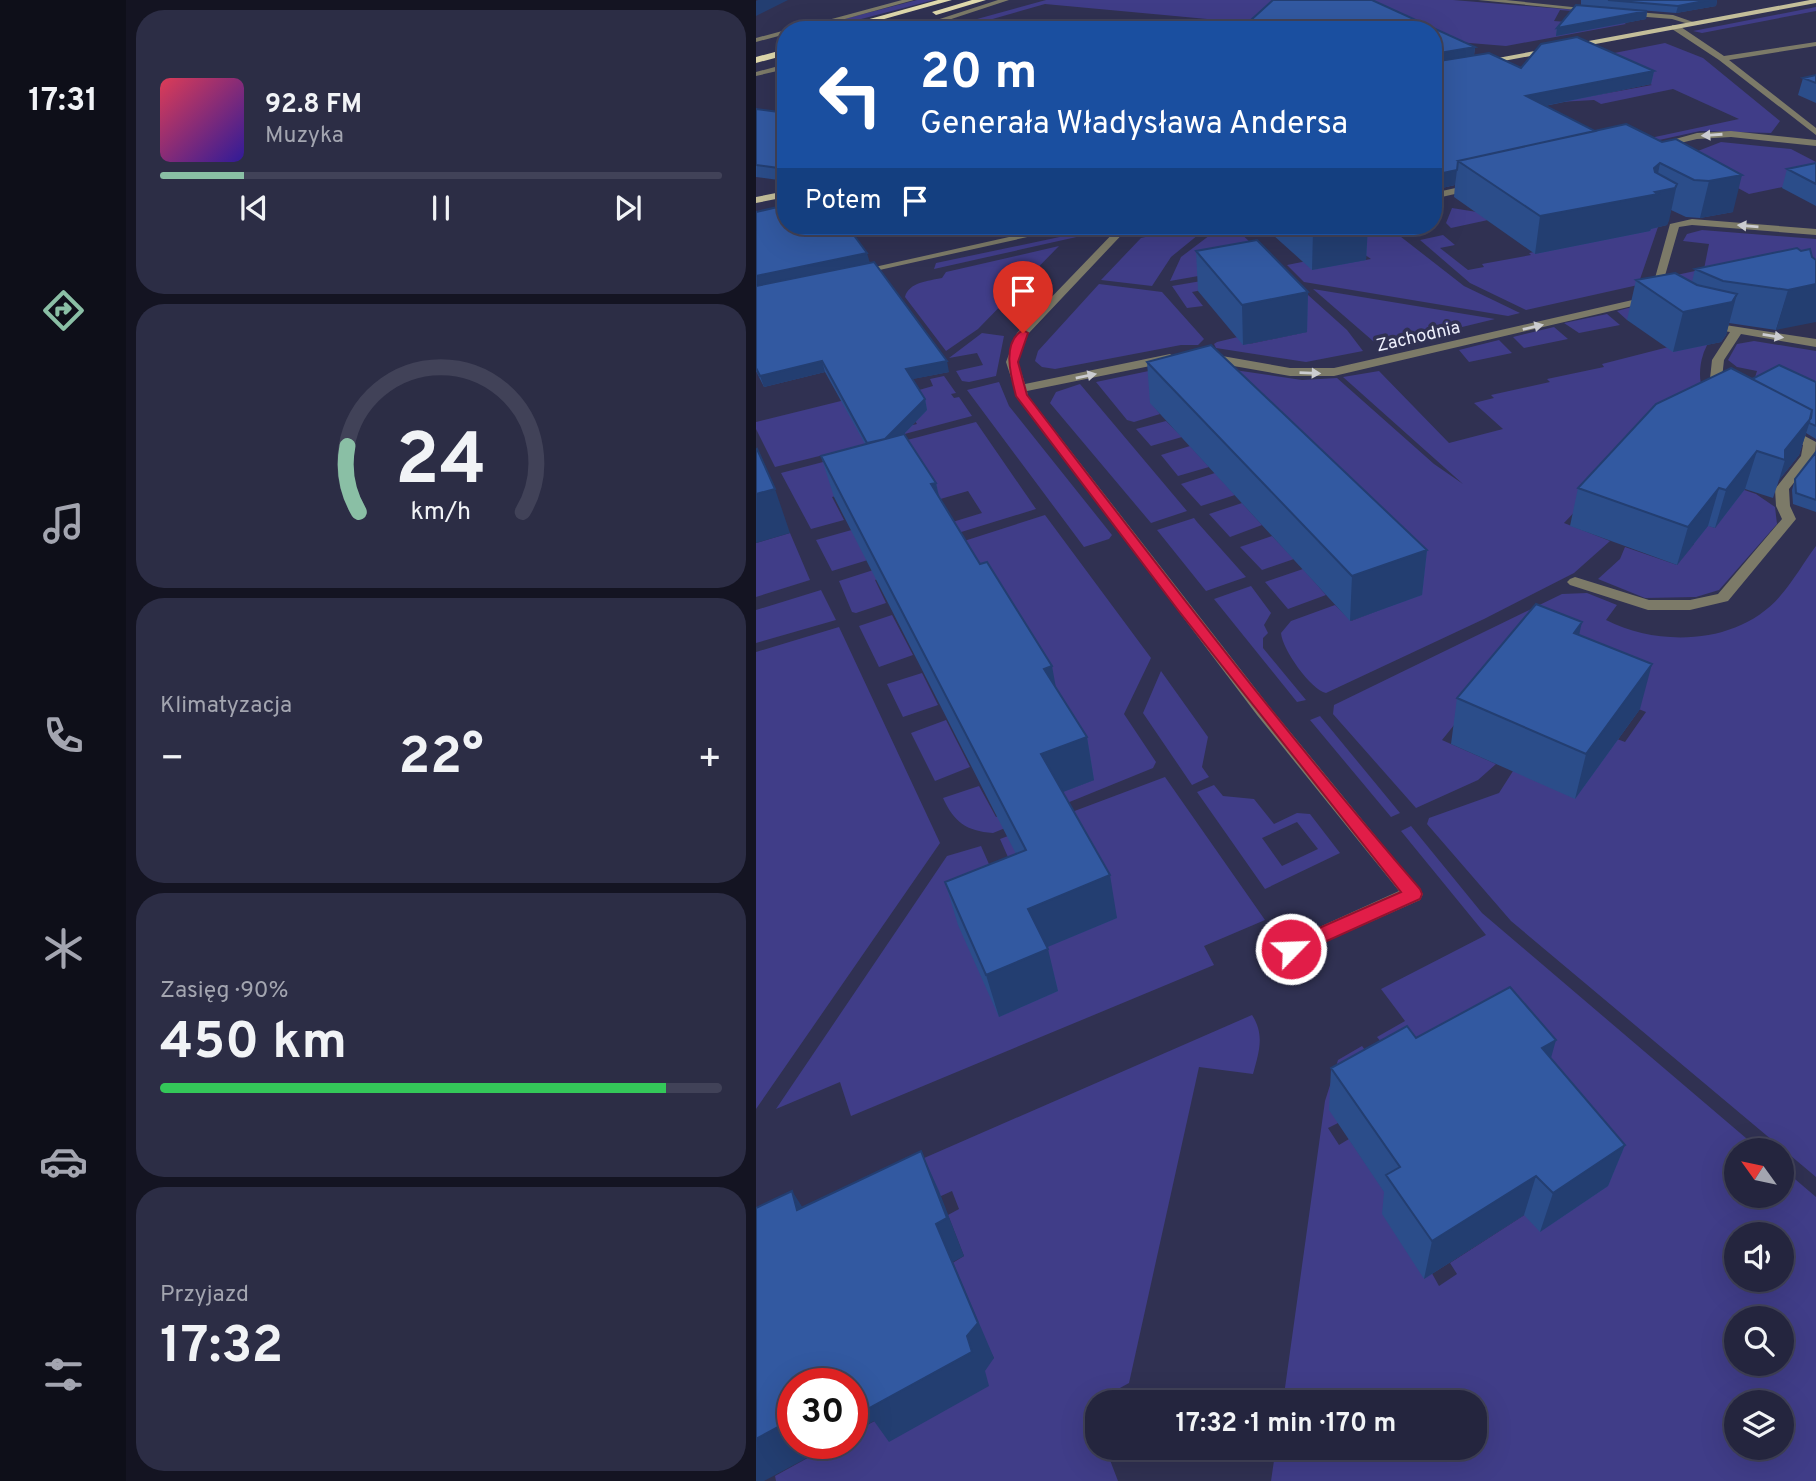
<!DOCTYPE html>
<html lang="pl">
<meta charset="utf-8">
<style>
body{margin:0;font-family:Overpass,sans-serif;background:#2c2d45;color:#f1f3f6;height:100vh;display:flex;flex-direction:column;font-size:26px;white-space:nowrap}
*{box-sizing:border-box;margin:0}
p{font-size:23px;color:#a3a5b0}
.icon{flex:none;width:38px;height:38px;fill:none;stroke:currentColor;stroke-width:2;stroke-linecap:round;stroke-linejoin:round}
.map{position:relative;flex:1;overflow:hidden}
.side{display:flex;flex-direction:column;gap:10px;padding:10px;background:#141422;width:630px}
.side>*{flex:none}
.banner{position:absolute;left:21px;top:21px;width:665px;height:214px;border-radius:28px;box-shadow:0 7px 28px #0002,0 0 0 2px #414258;background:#1a4fa0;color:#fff;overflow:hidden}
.needle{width:46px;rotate:303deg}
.controls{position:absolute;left:968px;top:1138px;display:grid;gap:14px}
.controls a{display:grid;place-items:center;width:70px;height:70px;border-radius:50%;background:#24253e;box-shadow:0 7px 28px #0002,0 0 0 2px #414258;font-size:35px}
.speed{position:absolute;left:21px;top:1368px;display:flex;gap:14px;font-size:35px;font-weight:700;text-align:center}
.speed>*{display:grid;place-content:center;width:91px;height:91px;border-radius:50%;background:#24253e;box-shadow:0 7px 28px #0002,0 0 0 2px #414258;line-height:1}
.speed .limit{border:10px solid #d22;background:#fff;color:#111}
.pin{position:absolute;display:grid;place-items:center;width:60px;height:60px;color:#fff;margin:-72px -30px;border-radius:50% 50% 50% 0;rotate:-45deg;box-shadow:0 0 7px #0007}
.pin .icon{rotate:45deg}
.me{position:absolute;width:77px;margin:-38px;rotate:66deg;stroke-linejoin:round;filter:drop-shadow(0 0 5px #0008)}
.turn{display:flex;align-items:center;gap:24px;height:147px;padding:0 28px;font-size:32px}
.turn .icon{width:91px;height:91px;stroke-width:2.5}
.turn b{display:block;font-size:49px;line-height:60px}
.then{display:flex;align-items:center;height:66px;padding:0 28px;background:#0003;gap:14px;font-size:26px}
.big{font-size:52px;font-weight:700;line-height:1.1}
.side .tile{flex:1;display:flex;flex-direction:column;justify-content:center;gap:10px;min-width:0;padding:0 24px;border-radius:28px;background:#2c2d45}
.side .dial{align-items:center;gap:0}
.dial svg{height:182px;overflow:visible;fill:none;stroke:#414258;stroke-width:7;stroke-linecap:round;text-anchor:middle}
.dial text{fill:#f1f3f6;stroke:none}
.song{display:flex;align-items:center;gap:21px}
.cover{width:84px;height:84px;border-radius:10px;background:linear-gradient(135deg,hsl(350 70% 55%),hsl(250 70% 35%))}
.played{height:7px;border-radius:4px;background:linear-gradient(90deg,#8abfa5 15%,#414258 15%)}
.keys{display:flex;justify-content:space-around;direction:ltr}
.heat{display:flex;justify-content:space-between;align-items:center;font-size:38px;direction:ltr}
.charge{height:10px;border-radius:5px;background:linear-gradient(90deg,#34c759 90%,#414258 0)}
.trip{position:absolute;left:329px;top:1390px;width:402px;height:70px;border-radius:28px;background:#24253e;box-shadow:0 7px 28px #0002,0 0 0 2px #414258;font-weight:700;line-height:70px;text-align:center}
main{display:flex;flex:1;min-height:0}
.tab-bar{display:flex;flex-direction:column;width:126px;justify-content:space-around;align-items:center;background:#0e0f19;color:#a3a5b0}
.tab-bar .icon{width:49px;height:49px}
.tab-bar .selected{color:#8abfa5}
.tab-bar b{font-size:32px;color:#f1f3f6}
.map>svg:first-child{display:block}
</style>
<main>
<nav class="tab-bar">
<b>17:31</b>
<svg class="icon selected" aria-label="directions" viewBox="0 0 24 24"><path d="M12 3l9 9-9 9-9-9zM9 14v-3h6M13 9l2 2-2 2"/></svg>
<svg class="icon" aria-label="music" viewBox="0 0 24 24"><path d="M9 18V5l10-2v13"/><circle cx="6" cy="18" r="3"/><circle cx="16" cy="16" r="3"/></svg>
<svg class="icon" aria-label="phone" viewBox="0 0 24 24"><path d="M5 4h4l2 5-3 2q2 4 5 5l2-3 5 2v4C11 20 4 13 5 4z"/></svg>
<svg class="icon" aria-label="climate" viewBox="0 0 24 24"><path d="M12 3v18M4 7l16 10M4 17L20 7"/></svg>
<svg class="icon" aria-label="car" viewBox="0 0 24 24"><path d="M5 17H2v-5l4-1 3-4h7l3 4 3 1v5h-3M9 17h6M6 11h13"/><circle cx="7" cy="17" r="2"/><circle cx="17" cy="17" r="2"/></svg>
<svg class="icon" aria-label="filters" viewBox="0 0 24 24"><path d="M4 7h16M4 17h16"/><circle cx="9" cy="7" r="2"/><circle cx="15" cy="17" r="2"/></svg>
</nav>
<section class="side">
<div class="tile">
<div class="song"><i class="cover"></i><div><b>92.8 FM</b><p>Muzyka</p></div></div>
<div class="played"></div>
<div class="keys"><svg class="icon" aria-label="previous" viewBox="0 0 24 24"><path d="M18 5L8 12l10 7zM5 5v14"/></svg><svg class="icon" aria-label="pause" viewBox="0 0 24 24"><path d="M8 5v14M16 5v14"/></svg><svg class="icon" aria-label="next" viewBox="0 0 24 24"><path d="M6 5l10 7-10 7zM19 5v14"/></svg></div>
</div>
<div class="tile dial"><svg viewBox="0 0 100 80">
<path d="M14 69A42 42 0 1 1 86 69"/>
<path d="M14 69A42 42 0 0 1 9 40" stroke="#8abfa5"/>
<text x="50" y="56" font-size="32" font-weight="700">24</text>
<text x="50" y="72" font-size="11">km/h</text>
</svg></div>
<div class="tile"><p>Klimatyzacja</p>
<div class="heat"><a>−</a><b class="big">22°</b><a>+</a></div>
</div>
<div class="tile"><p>Zasięg · 90%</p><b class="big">450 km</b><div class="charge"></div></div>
<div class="tile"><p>Przyjazd</p><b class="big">17:32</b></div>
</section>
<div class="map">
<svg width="1060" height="1481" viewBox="0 0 1060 1481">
<rect width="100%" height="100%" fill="#303152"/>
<!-- green -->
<path fill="#403d88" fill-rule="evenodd" d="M161,0H178L63,30H46Z
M290,0H697L856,13L870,24L750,46L677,40V30H570L289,4L198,30H181ZM804,10L853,14L849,25L798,21Z
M1060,7V11L946,33L937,31Z
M909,43L947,58L1024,121L1015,133L944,131L689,187L677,179L782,162L983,119L917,89L845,104L838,100L803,102L896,85L833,58Z
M965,142L1035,149L1060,162V199L1027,187L993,194L969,181L862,182Z
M696,208L721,212L732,220L695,228L690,223Z
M404,226H453L415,257L396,286L345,280L385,238L394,236Z
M466,226H477L516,263L414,281L425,257Z
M568,226H631L708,286L764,313L752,316L548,282L531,265L556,260L564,268L615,259Z
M902,227L882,285L770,310L714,283L664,240L687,235L699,245L684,248L712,270L728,267L726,264L775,255L773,253Z
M346,228L352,230L178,269L180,263Z
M946,230L1060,239V305L923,287L916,276L948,269L953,244L927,241L931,234Z
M303,246L222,329L190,351L149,297C153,282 172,281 186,278L190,272Z
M522,268L591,330L607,351L550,362L460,348L458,344L461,342L486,336L493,344L551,332L491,281L436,292L447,306L431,308L416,286Z
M343,284L406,292L448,339L442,345H425L299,369L286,367L279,361L282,351Z
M557,289L739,319L628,346L617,341Z
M880,306L904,310L952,339C952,346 949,348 947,355C941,373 944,394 956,408L933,420L965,436L936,472L1000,494L1019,507L1021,524L963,590L940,597L889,598L842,579L864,559L869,547L921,565L938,544L928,540L942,522L959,528L974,508L902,485L910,475L872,462L833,506L826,504L808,523L854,541L818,573L728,619L570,693C555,690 526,649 525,633L535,621L579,605L595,621L666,594L457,386L395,403L404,414L378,422L371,420L340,382L431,363L546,380L581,378L678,464L707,484L587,377L623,371L693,443L747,429L718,403L738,398L735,395L794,382L791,379L848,367L846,364L936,341L901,314L871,320L861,311Z
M851,314L864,325L823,333L808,323Z
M798,327L812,339L768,348L757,337Z
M226,333L248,336L240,376L213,382L206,381L200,371L227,365L221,353L193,358Z
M743,340L756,353L713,362L703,350Z
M998,341L1060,351V394L993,396L1001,371L981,367L972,360L981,344Z
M188,376L200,393L195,394L198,398L203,397L216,416L141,436L137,430L161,424L156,416V392L177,386L174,379Z
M243,382L253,406L356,535L353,539L328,547L211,390Z
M324,384L431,511L395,523L294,403L300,392Z
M89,400L132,439L19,467L0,429V422Z
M410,421L426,437L395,446L380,429Z
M220,422L280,509L150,549L144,538L226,513L212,491L167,504L158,475L76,497L88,520L55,529L25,473Z
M434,446L453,467L422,476L405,455Z
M459,473L479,495L445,506L425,484Z
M486,503L506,525L474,537L453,514Z
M289,515L395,658L368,714L400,762L397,768L237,833C210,831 198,822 187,798L223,786L240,817L338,780L202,555L119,580L130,603L100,613L96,612L83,581Z
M438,518L441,522L490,577L450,591L401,530Z
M124,522L141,551L76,571L60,540Z
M34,533L54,580L0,597V543Z
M516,536L538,559L506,570L484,547Z
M1060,546V1177L755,921L671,824L673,818L743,793L757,771L848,734L869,742L890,712L824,685L711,709L686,740L740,764L722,780L660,808L577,714L578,705L806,594L831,593L861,605L850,620C905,648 984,644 1025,595C1038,580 1048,562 1060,546Z
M547,569L570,595L532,609L509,582Z
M495,586L515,613L508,625L512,633L507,638V648L550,700L541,702L458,599Z
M65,590L80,620L0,643V610Z
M136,615L157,655L123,667L103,626Z
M83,627L184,843L0,1109V652Z
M405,671L452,737L446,767L453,777L436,785L387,713Z
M166,673L182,705L147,717L131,684Z
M564,716L644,813L635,817L554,720Z
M190,720L214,767L179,781L155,733Z
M409,777L509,920L448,946L458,965L95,1116L84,1082L20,1109L191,856L225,846L251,905L282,950L361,917L270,898L244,839Z
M458,785L467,796L498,799L518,824L541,813L554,814L584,853L509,889L441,792ZM541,822L562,849L526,866L506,838Z
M655,826L726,913L1004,1150H980V1195H1026V1168L1060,1197V1481H515L520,1447H719V1402H527L569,1101L582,1060L606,1046L629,1077L582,1123L572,1128L583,1145L593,1139L639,1207L683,1286L701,1274L694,1263L770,1214L621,1037L649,1021L625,989L730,935L645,831ZM980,1234H1026V1279H980ZM980,1318H1026V1363H980ZM980,1402H1026V1447H980Z
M496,1015C509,1035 503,1052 497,1074L443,1067L373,1383L333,1405L341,1426V1447H349L362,1481H20L19,1476L77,1444H96V1433L238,1358L190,1267L208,1256L192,1215L203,1209L196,1191L185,1196L88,1193Z"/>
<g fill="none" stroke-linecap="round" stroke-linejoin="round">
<!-- minor -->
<path fill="#7c7a68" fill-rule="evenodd" d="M146,0H158L49,30H35Z
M242,0H253L162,30H150Z
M722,0H750L845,10L841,12Z
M869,11L917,15L940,23L936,25L916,19L866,15Z
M916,25H922L968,56L1060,42V46L973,60L1060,128V135L963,60L916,29Z
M30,30V34L0,42V38Z
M30,64V69L0,76V72Z
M975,131L1060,140V146L975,137L941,139L899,149L894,146L941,133Z
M722,183L725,184V188L677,199V193Z
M936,219L1060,229V235L936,225L923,227L902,300L578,376H534L449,361L443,357L449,353L534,368H578L894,296L914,224Z
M303,226H321L101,275L96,272Z
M364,226H374L272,334L262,362L269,384L414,354L420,358L414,362L271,391L272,396L513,706L667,894L664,900L535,957L528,955L525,949L528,943L643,891L501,715L262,399L250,362L261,333Z
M950,322L1060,339V347L985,334L968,360L965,387L971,393L965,397L953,388L956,360L974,332L946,327L944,325Z
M1028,425L1060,442L1059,456L1033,489L1034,506L1040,519L972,601L934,610H892L814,585L811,582L814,579L819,577L893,600H934L962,594L1026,519L1020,506L1019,489L1045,456L1047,445L1023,432L1021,429Z"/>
<!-- major -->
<path fill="#c3be9a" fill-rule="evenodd" d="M1054,0H1060V3L677,74V70Z
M30,191V197L0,203V197Z"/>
<!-- highway -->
<path fill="#dfd9ad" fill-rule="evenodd" d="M182,0H196L89,30H74Z
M216,0H230L180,15L176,12Z
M30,49V55L0,63V57Z"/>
</g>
<!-- wall -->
<path fill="#2b4d8a" d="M825,0H961L960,6L920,13L845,7L891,11L890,19L800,36L801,28L825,5Z
M677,30L719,47L718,56L765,68L898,71L895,84L789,106L839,131L906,142L920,139L977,212L944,218L930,217L915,210L911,225L895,229L894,231L779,254L698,197L699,185L686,188L677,182Z
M1060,75V103L1042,95L1047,78Z
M0,109L30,113V181L0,177Z
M1060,163V206L1026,188L1031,169Z
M0,212L114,263L193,372L156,379L169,399L171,410L148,434L180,483L183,497L300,689L331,737L338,780L307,792L361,918L291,947L302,991L243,1017L202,925L189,882L260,854L78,497L65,456L109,444L69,372L8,387L0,371Z
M507,226H612L610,260L556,270Z
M440,251L552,292L551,332L487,345L442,291Z
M1045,251L1020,330L973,323L970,335L965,342L917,352L871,320L880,280L936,282L939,269Z
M391,362L671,550L666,595L594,621L394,403Z
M996,379L1060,382V439L1050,433L1043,455L1023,480L1017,498L989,489L959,528L952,526L921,565L814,526L822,488Z
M1060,452V512L1037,504L1036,490L1039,479Z
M823,635L884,709L819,799L695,744L701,698Z
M660,1038L795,1058L869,1145L852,1186L784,1232L768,1215L668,1279L626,1214L628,1192L573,1110L575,1068Z"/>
<!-- shaded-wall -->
<path fill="#233e71" d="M2,0H32L0,16V1Z
M953,0H961L960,6L920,13L922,6Z
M891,11L890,19L800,36L801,28Z
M719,47L717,60L677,67L678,54Z
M898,71L895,84L768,110L770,96Z
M904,163L898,195L899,192L921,184L913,221L911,225L895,229L894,231L779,254L784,216L898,168Z
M701,170L699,185L686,188L687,173Z
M986,175L977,212L944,218L953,181Z
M587,226H612L610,260L556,270L557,231Z
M111,253L114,263L0,287V276Z
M1060,284V322L1020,330L1032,290Z
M552,292L551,332L487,345L486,305Z
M981,294L970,335L965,342L917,352L927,312Z
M66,361L69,372L8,387L4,376Z
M191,361L193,372L152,380L150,369Z
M169,399L171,410L119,464L116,452Z
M1055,418L1043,455L1023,480L1029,460V450Z
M1001,451L989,489L959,528L970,490Z
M180,483L189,524L175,484Z
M963,488L952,526L921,565L932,527Z
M19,489L34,533L0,543V494Z
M671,550L666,595L594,621L596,576Z
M826,622L816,667L818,633Z
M896,664L884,709L819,799L830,754Z
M296,666L304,710L288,669Z
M331,737L338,780L294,797L285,754Z
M354,875L361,918L282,951L272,909Z
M292,949L302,991L243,1017L230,975Z
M800,1040L788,1083L786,1048Z
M869,1145L852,1186L784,1232L797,1193Z
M165,1151L183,1191L208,1256L197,1262L238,1358L229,1371L233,1386L133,1442L118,1421L96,1433V1387L180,1224Z
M780,1176L768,1215L668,1279L676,1241Z
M36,1191L61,1230L41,1210Z
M37,1419V1444H77L8,1481H0V1439Z"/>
<!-- building -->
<path fill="#3259a1" stroke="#233e71" stroke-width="2" d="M517,0H616L719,47L678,54L677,56V30H484Z
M852,0H953L922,6Z
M820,5L891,11L801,28Z
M821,37L898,71L770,96L839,131L702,161L701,170L687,173L677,166V62L733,53L765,68L785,44Z
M1060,75V83L1047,78Z
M0,109L30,113V169L0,165Z
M870,124L906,142L920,139L986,175L953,181L938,180L904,163L898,168L899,172L921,184L919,188L899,192L902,194L784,216L702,161Z
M1060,163V184L1031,169Z
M30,205V226H91L111,253L0,276V212Z
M550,226H587L557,231Z
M501,240L552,292L486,305L440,251Z
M1041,248L1045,251L1054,249L1056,257L1060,260V284L1032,290L967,281L939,269Z
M118,262L191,361L150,369L169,399L129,439L111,443L66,361L4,376L0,368V286Z
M919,273L941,285L981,294L976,302L927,312L880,280Z
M455,345L671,550L596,576L391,362Z
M1023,365L1060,382V426L1053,423L1056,410L996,379Z
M975,368L1056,410L1055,418L1029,450V460L1001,451L970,490L963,488L932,527L822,488L900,404Z
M148,434L180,483L175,484L224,564L231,562L296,666L288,669L331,737L285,754L354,875L272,909L292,949L230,975L189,882L270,850L65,456Z
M1,449L19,489L0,494V450Z
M1060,452V500L1040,493L1039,479Z
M780,604L826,622L818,633L896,664L830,754L701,698Z
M754,987L800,1040L786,1048L869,1145L797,1193L780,1176L676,1241L630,1175L644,1167L575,1068L651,1026L660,1038Z
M165,1151L191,1218L180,1224L222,1323L211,1336L216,1352L110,1410L97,1387H96V1384H37V1419L0,1439V1208L36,1191L41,1210Z"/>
<!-- one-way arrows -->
<defs><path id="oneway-solid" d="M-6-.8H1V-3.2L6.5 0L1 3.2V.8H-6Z" transform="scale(1.75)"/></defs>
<g fill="#cbccd0">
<use href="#oneway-solid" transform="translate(956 135) rotate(176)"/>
<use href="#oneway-solid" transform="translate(992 226) rotate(-175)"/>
<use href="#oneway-solid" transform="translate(777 327) rotate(-13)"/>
<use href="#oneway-solid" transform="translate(1017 336) rotate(9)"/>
<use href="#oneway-solid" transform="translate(554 373) rotate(2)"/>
<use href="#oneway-solid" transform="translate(330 376) rotate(-12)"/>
</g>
<!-- route -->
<path fill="#e11d48" stroke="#92132f" stroke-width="2" d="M267,330L272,333L262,362L271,395C399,562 526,730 664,889L666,894L664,899L542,954L535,956L529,954L526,949L529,943L645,892L422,610L260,396C255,377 245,342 267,330Z"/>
<g text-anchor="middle" stroke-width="7" stroke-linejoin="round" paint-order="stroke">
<!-- far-street labels -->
<g font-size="18" fill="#edeffc" stroke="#303152">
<text transform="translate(662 336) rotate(-13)" y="6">Zachodnia</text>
</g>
</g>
</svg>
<div class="controls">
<a><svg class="needle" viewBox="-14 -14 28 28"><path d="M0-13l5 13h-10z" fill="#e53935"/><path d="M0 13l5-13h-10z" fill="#a3a5b0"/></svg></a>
<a><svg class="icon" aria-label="sound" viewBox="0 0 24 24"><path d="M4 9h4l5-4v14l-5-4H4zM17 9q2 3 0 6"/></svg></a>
<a><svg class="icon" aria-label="search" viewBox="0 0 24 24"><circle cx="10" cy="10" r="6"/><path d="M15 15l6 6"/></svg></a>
<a><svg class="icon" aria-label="layers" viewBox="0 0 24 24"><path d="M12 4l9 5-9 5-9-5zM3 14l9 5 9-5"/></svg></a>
</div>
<div class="speed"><div class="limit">30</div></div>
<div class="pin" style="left:267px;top:333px;background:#d93025"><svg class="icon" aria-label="arrive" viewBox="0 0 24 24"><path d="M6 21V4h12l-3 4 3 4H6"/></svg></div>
<svg class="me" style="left:535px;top:949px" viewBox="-20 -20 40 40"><circle r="17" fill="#e11d48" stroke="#fff" stroke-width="3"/><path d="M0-11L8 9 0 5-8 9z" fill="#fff"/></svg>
<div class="trip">17:32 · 1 min · 170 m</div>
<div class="banner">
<div class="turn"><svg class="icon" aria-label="left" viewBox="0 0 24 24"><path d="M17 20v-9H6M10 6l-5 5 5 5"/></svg><div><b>20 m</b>Generała Władysława Andersa</div></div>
<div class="then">Potem<svg class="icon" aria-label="arrive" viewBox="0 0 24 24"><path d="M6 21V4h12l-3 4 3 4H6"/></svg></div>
</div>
</div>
</main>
